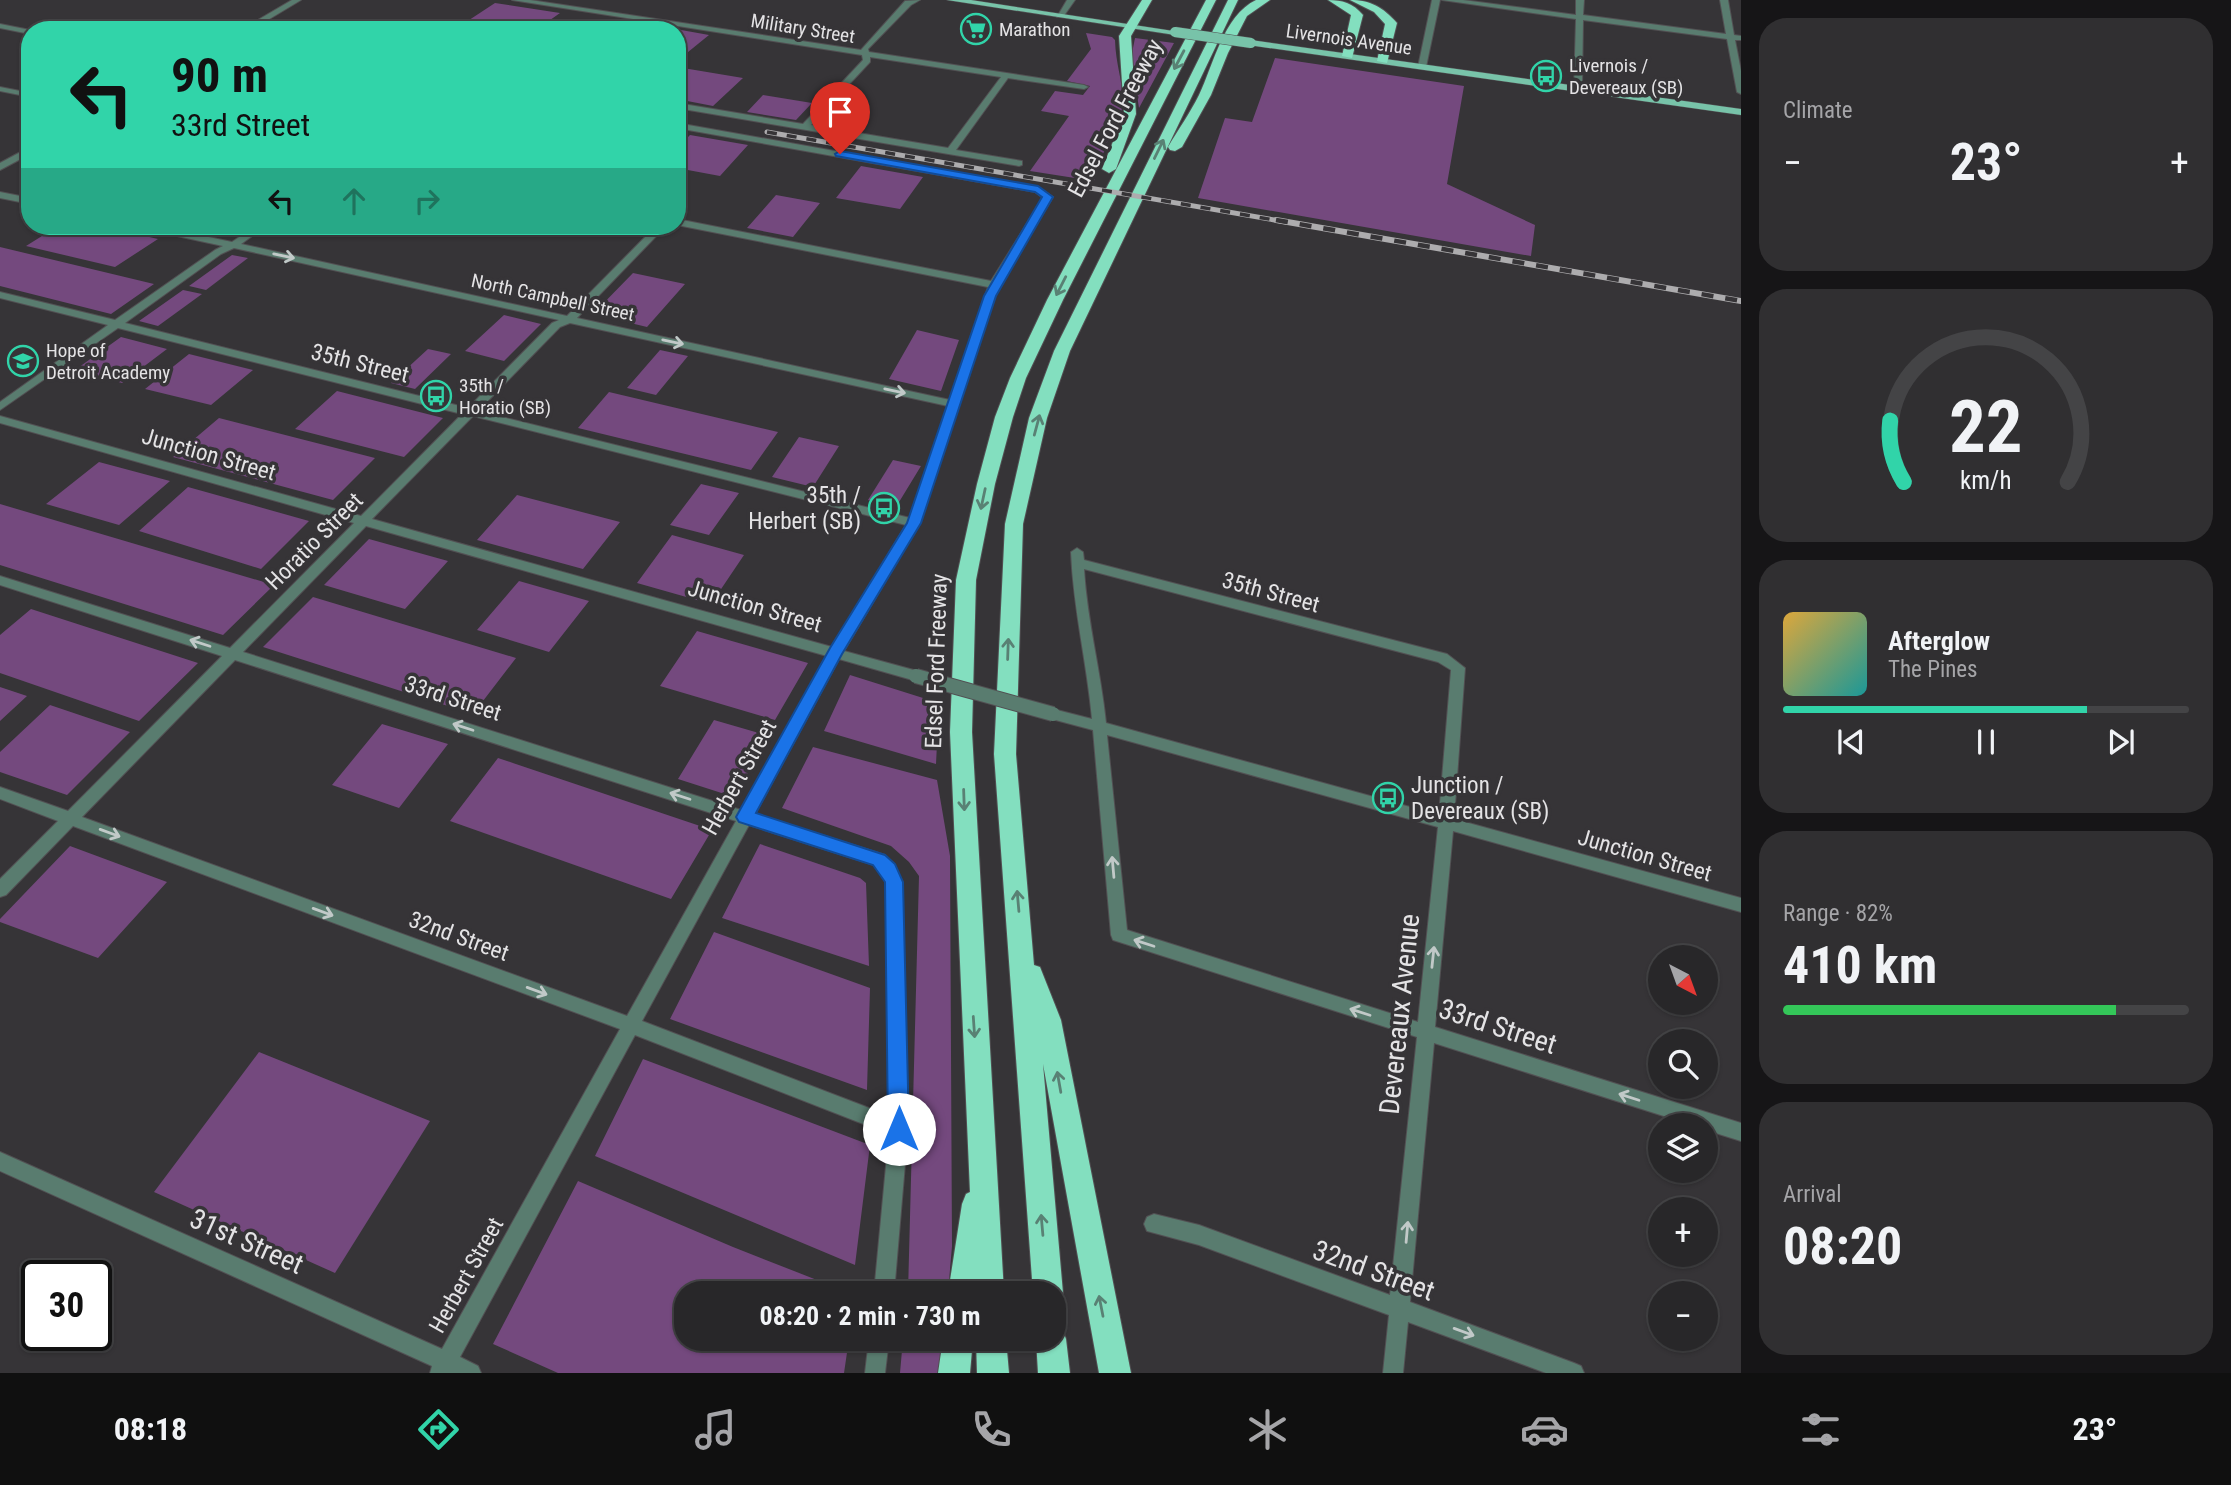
<!DOCTYPE html>
<meta charset="utf-8">
<style>
body{margin:0;font-family:"Roboto Condensed",sans-serif;background:#302f31;color:#f1f3f6;height:100vh;display:flex;flex-direction:column;font-size:26px;white-space:nowrap}
*{box-sizing:border-box;margin:0}
p{font-size:23px;color:#a5a5a8}
.icon{flex:none;width:38px;height:38px;fill:none;stroke:currentColor;stroke-width:2;stroke-linecap:round;stroke-linejoin:round}
.map{position:relative;flex:1;overflow:hidden}
.side{display:flex;flex-direction:column;gap:18px;padding:18px;background:#161517;width:490px}
.side>*{flex:none}
.hud{position:absolute;left:21px;top:21px;width:665px;height:214px;border-radius:28px;box-shadow:0 2px 5px #0004,0 0 0 2px #444446;background:#31d4a9;color:#111;overflow:hidden}
.needle{width:46px;rotate:139deg}
.tools{position:absolute;left:1648px;top:945px;display:grid;gap:14px}
.tools a{display:grid;place-items:center;width:70px;height:70px;border-radius:50%;background:#282729;box-shadow:0 2px 5px #0004,0 0 0 2px #444446;font-size:35px}
.speed{position:absolute;left:21px;top:1260px;display:flex;gap:14px;font-size:35px;font-weight:700;text-align:center}
.speed>*{display:grid;place-content:center;width:91px;height:91px;border-radius:50%;background:#282729;box-shadow:0 2px 5px #0004,0 0 0 2px #444446;line-height:1}
.speed .limit{border:4px solid #111;border-radius:10px;background:#fff;color:#111}
.pin{position:absolute;display:grid;place-items:center;width:60px;height:60px;color:#fff;margin:-72px -30px;border-radius:50% 50% 50% 0;rotate:-45deg;box-shadow:0 0 7px #0007}
.pin .icon{rotate:45deg}
.me{position:absolute;width:77px;margin:-38px;rotate:0deg;stroke-linejoin:round;filter:drop-shadow(0 0 5px #0008)}
.turn{display:flex;align-items:center;gap:24px;height:147px;padding:0 35px;font-size:32px}
.turn .icon{width:91px;height:91px;stroke-width:2.5}
.turn b{display:block;font-size:49px;line-height:60px}
.lanes{display:flex;align-items:center;height:66px;padding:0 35px;background:#0003;justify-content:center;gap:35px;direction:ltr}
.lanes .off{opacity:.35}
.big{font-size:52px;font-weight:700;line-height:1.1}
.side .widget{flex:1;display:flex;flex-direction:column;justify-content:center;gap:10px;min-width:0;padding:0 24px;border-radius:28px;background:#302f31}
.side .dial{align-items:center;gap:0}
.dial svg{height:182px;overflow:visible;fill:none;stroke:#444446;stroke-width:7;stroke-linecap:round;text-anchor:middle}
.dial text{fill:#f1f3f6;stroke:none}
.song{display:flex;align-items:center;gap:21px}
.cover{width:84px;height:84px;border-radius:10px;background:linear-gradient(135deg,hsl(40 70% 55%),hsl(180 70% 35%))}
.played{height:7px;border-radius:4px;background:linear-gradient(90deg,#31d4a9 75%,#444446 75%)}
.keys{display:flex;justify-content:space-around;direction:ltr}
.heat{display:flex;justify-content:space-between;align-items:center;font-size:38px;direction:ltr}
.charge{height:10px;border-radius:5px;background:linear-gradient(90deg,#34c759 82%,#444446 0)}
.trip{position:absolute;left:674px;top:1281px;width:392px;height:70px;border-radius:28px;background:#282729;box-shadow:0 2px 5px #0004,0 0 0 2px #444446;font-weight:700;line-height:70px;text-align:center}
.dock{display:flex;height:112px;justify-content:space-around;align-items:center;background:#101010;color:#a5a5a8}
.dock .icon{width:49px;height:49px}
.dock .on{color:#31d4a9}
.dock b{font-size:32px;color:#f1f3f6}
main{display:flex;flex:1;min-height:0}
.map>svg:first-child{display:block}
</style>
<main>
<div class="map">
<svg width="1741" height="1373" viewBox="0 0 1741 1373">
<rect width="100%" height="100%" fill="#363437"/>
<!-- green -->
<path fill="#74497e" d="M495,3L560,13L536,30H484L460,26Z
M670,28L709,35L677,61V30H668Z
M1086,33L1112,37L1115,40C1116,75 1130,93 1117,128H1112L1094,181L1030,171L1069,116L1041,111L1055,91L1083,95L1090,86L1067,81L1091,49Z
M1135,38L1174,43L1139,108L1131,58Z
M1275,58L1464,86L1447,184L1535,225L1531,256L1198,198L1225,118L1252,122Z
M677,67L743,78L713,106L677,99Z
M763,95L812,103L796,120L747,112Z
M690,135L748,145L720,176L677,168V148Z
M861,166L923,177L900,209L836,198Z
M776,195L820,203L793,237L747,228Z
M58,226H102L158,239L115,267L26,246Z
M0,247L154,284L111,314L0,286Z
M232,255L248,258L206,290L189,286Z
M633,273L685,284L647,327L593,314Z
M183,290L202,294L158,326L139,321Z
M504,315L541,324L504,361L465,351Z
M917,330L959,340L941,391L889,379Z
M121,337L167,349L122,383L75,370Z
M428,349L451,354L415,389L391,383Z
M660,350L688,356L656,395L627,388Z
M189,354L253,370L211,405L145,389Z
M337,391L443,418L404,457L295,429Z
M609,392L778,432L751,470L578,428Z
M219,418L375,458L333,500L173,457Z
M799,437L839,446L813,487L772,477Z
M893,460L921,466L896,507L868,500Z
M99,462L170,481L119,525L46,504Z
M701,484L739,493L709,535L670,525Z
M188,487L309,521L261,569L139,531Z
M517,495L620,522L583,569L477,540Z
M0,504L274,585L223,635L0,565Z
M672,535L744,555L711,604L637,583Z
M369,539L448,561L405,609L324,585Z
M519,581L589,601L549,652L477,630Z
M313,597L516,658L473,714L263,647Z
M31,609L198,663L139,721L0,673V635Z
M697,631L808,663L775,720L660,686Z
M850,675L939,703L936,764L824,731Z
M0,687L27,696L0,721Z
M50,705L130,732L67,795L0,772V752Z
M714,720L769,736L734,797L678,779Z
M382,724L448,744L399,808L332,785Z
M813,747L937,780L950,856L952,1246L948,1293H908L919,876L909,862L891,846L782,808Z
M498,758L712,830L671,899L450,821Z
M760,844L860,878L866,883L869,966L722,918Z
M70,846L167,882L98,958L0,922V919Z
M714,932L870,988L867,1090L670,1019Z
M259,1052L430,1121L335,1273L154,1192Z
M643,1059L870,1145L855,1265L595,1156Z
M578,1181L733,1247L850,1293H686V1339H849L844,1373H558L493,1344Z
M903,1339H943L940,1373H900Z"/>
<g fill="none" stroke-linecap="round" stroke-linejoin="round">
<!-- minor casing -->
<g stroke="#525053" stroke-width="2">
<path id="minor" d="M292,0H301L251,30H241Z
M512,0H530L861,50L905,1L920,0L911,5L868,49L869,52L1084,85L1088,87L1084,89L1008,78L956,150L1022,161V165L1019,166L677,108V103L803,124L863,60L862,55ZM870,57L1001,77L948,148L811,125L870,62Z
M1067,0H1075L1063,17H1057Z
M1432,0H1440L1426,67L1422,69L1418,67Z
M1442,0H1463L1576,15V0H1584L1583,15L1726,34L1720,0H1728L1734,35L1741,36V40H1735L1741,71V94L1737,92L1727,39L1583,20L1582,89L1578,91L1574,89L1576,19Z
M0,24L30,30V34L0,28Z
M0,87L30,93V97L0,91Z
M677,123L1038,187L1053,197L999,285L920,523L844,651L921,672L923,676L916,681L839,659L755,814L885,855L894,864L902,882L908,1129L894,1293H874L889,1134L635,1035L460,1357L478,1366L481,1373H430L432,1366L0,1171V1152L442,1349L620,1029L73,826L6,895L0,897V879L58,821L0,799V787L68,811L222,656L0,585V576L230,648L354,523L0,423V416L361,516L462,414L118,328L0,410V402L108,325L0,298V292L115,320L215,250L223,246L145,229L140,226H157L232,242L255,226H266L241,244L567,316L656,226H666L577,318L950,400L988,287L677,225V219L991,281L1043,198L1035,192L677,128ZM234,248L559,320L552,323L468,408L125,323L221,254ZM570,323L948,406L910,518L478,411L560,327ZM473,416L906,525L832,647L372,519ZM366,526L827,656L741,810L243,652ZM235,660L736,821L627,1016L82,817ZM749,825L874,865L882,873L886,882L890,1116L642,1021Z
M30,147V154L0,170V163Z
M0,192L30,198V204L0,198Z
M1077,548L1083,552L1084,560L1447,654L1465,668L1454,819L1741,898V912L1453,831L1435,1027L1741,1123V1141L1706,1130V1125H1692L1434,1043L1410,1302L1574,1363L1581,1366L1584,1373H1546L1408,1322L1403,1373H1383L1389,1315L1199,1245L1147,1231L1144,1224L1147,1217L1154,1214L1199,1225L1390,1295L1417,1037L1113,940L1111,935L1093,730L1048,718L1046,714L1048,710L1053,709L1092,719C1087,663 1073,608 1071,552ZM1084,569L1438,662L1451,670L1439,815L1106,723C1101,672 1087,621 1084,569ZM1107,735L1438,827L1418,1022L1127,930Z
M869,1339H889L885,1373H865Z"/>
</g>
<!-- primary casing -->
<g stroke="#525053" stroke-width="1">
<path id="primary" d="M947,0H971L1180,32L1175,35Z
M1251,40L1741,109V115L1248,45L1246,43Z"/>
</g>
<!-- motorway casing -->
<g stroke="#525053" stroke-width="2">
<path id="motorway" d="M1142,0H1152L1131,36L1136,114L1116,169L1109,173L1102,169L1124,114L1119,36Z
M1206,0H1216L1063,300L1026,378L1013,417L995,484L976,580L972,732L1004,1293H948L962,1204L966,1194L970,1192L950,732L956,580L977,484L995,417L1010,378L1047,300Z
M1228,0H1238L1070,351L1047,418L1023,524L1016,754L1034,965L1040,967L1061,1020L1131,1373H1099L1043,1064L1063,1293L1059,1304L1054,1306V1293H1033L994,754L1005,524L1029,418L1054,351Z
M1256,0H1270L1247,16L1228,53L1211,95L1182,147L1175,151L1170,150L1168,147C1178,130 1190,113 1199,95C1214,64 1223,16 1256,0Z
M1328,0C1342,0 1353,3 1363,15L1352,58L1342,56L1351,15Z
M1350,0C1370,0 1383,7 1397,23L1387,63L1377,61L1385,24L1374,12Z
M1054,1325L1062,1328L1066,1339L1070,1373H1038L1036,1339H1054Z
M943,1339H973L970,1373H938Z
M976,1339H1006L1009,1373H977Z"/>
</g>
<!-- minor -->
<use href="#minor" fill="#597c6f" fill-rule="evenodd"/>
<!-- primary -->
<use href="#primary" fill="#78c3a9" fill-rule="evenodd"/>
<!-- motorway -->
<use href="#motorway" fill="#83dfbf" fill-rule="evenodd"/>
<!-- rail-far1 casing -->
<g stroke="#adacae" stroke-width="5">
<path id="rail-far1" d="M767,132L1286,222"/>
</g>
<!-- rail casing -->
<g stroke="#adacae" stroke-width="6">
<path id="rail" d="M1276,220L1741,301"/>
</g>
<!-- rail-far1 -->
<use href="#rail-far1" stroke="#363437" stroke-width="3.5" stroke-dasharray="10" stroke-linecap="butt"/>
<!-- rail -->
<use href="#rail" stroke="#363437" stroke-width="4.5" stroke-dasharray="12" stroke-linecap="butt"/>
<!-- minor-bridge casing -->
<g stroke="#525053" stroke-width="16" stroke-linecap="butt">
<path id="minor-bridge" d="M916,676L1053,714"/>
</g>
<!-- primary-bridge casing -->
<g stroke="#525053" stroke-width="11" stroke-linecap="butt">
<path id="primary-bridge" d="M1175,32L1251,43"/>
</g>
<!-- minor-bridge -->
<use href="#minor-bridge" stroke="#597c6f" stroke-width="14"/>
<!-- primary-bridge -->
<use href="#primary-bridge" stroke="#78c3a9" stroke-width="10"/>
</g>
<!-- one-way arrows -->
<defs><path id="oneway-shaft" d="M-6 0H5M1.5-3L5.5 0L1.5 3" fill="none" stroke-width="1.6" stroke-linecap="round" stroke-linejoin="round" transform="scale(1.75)"/></defs>
<g stroke="#598174">
<use href="#oneway-shaft" transform="translate(1179 60) rotate(118)"/>
<use href="#oneway-shaft" transform="translate(1159 149) rotate(-64)"/>
<use href="#oneway-shaft" transform="translate(1061 286) rotate(117)"/>
<use href="#oneway-shaft" transform="translate(1037 425) rotate(-75)"/>
<use href="#oneway-shaft" transform="translate(983 499) rotate(102)"/>
<use href="#oneway-shaft" transform="translate(1008 649) rotate(-88)"/>
<use href="#oneway-shaft" transform="translate(964 800) rotate(88)"/>
<use href="#oneway-shaft" transform="translate(1018 901) rotate(-95)"/>
<use href="#oneway-shaft" transform="translate(974 1027) rotate(86)"/>
<use href="#oneway-shaft" transform="translate(1059 1082) rotate(-100)"/>
<use href="#oneway-shaft" transform="translate(1042 1225) rotate(-95)"/>
<use href="#oneway-shaft" transform="translate(1101 1306) rotate(-101)"/>
</g>
<g stroke="#c1c9c8">
<use href="#oneway-shaft" transform="translate(284 256) rotate(12)"/>
<use href="#oneway-shaft" transform="translate(673 342) rotate(12)"/>
<use href="#oneway-shaft" transform="translate(895 391) rotate(12)"/>
<use href="#oneway-shaft" transform="translate(200 643) rotate(-162)"/>
<use href="#oneway-shaft" transform="translate(463 727) rotate(-162)"/>
<use href="#oneway-shaft" transform="translate(680 796) rotate(-162)"/>
<use href="#oneway-shaft" transform="translate(110 833) rotate(20)"/>
<use href="#oneway-shaft" transform="translate(1113 867) rotate(-95)"/>
<use href="#oneway-shaft" transform="translate(323 912) rotate(20)"/>
<use href="#oneway-shaft" transform="translate(1144 943) rotate(-162)"/>
<use href="#oneway-shaft" transform="translate(1433 957) rotate(-84)"/>
<use href="#oneway-shaft" transform="translate(537 991) rotate(20)"/>
<use href="#oneway-shaft" transform="translate(1360 1012) rotate(-162)"/>
<use href="#oneway-shaft" transform="translate(1629 1097) rotate(-162)"/>
<use href="#oneway-shaft" transform="translate(1407 1232) rotate(-85)"/>
<use href="#oneway-shaft" transform="translate(1464 1332) rotate(20)"/>
</g>
<!-- route -->
<path fill="#1a73e8" stroke="#114b97" stroke-width="2" d="M840,151L1038,186L1053,197L996,296L921,523L842,654L756,813L885,855L895,864L903,882L909,1129L906,1137L899,1140L891,1137L888,1129L885,882L873,865L739,822L736,817L830,648L907,523L984,296L1042,197L1035,192L836,156L835,154Z"/>
<!-- icons -->
<defs>
<g id="supermarket-ring" transform="scale(1.575)"><circle r="9.5" fill="#363437" stroke="#31d4a9" stroke-width="1.5"/><path d="M-6-5.5h2.5l.6 2H6L4.5 2H-2.5L-4.4-4H-6ZM-1.5 3.2a1.3 1.3 0 1 0 .1 0ZM3 3.2a1.3 1.3 0 1 0 .1 0Z" fill="#31d4a9"/></g>
<g id="bus-ring" transform="scale(1.575)"><circle r="9.5" fill="#363437" stroke="#31d4a9" stroke-width="1.5"/><path d="M-5-6H5V4H4V6H2V4H-2V6H-4V4H-5ZM-3.5-4V0h7V-4ZM-3.5 1.2v1.5H-2V1.2ZM2 1.2v1.5H3.5V1.2Z" fill="#31d4a9"/></g>
<g id="school-ring" transform="scale(1.575)"><circle r="9.5" fill="#363437" stroke="#31d4a9" stroke-width="1.5"/><path d="M0-5L7-2L0 1L-7-2ZM-4 1L0 2.5L4 1V4Q0 6-4 4Z" fill="#31d4a9"/></g>
</defs>
<g fill-rule="evenodd">
<use href="#supermarket-ring" x="976" y="29"/>
<use href="#bus-ring" x="1546" y="76"/>
<use href="#school-ring" x="23" y="361"/>
<use href="#bus-ring" x="436" y="396"/>
<use href="#bus-ring" x="884" y="508"/>
<use href="#bus-ring" x="1388" y="798"/>
</g>
<g text-anchor="middle" stroke-width="7" stroke-linejoin="round" paint-order="stroke">
<!-- far-street labels -->
<g font-size="19" fill="#e4e3e5" stroke="#363437">
<text transform="translate(803 28) rotate(9)" y="7">Military Street</text>
<text transform="translate(1349 39) rotate(8)" y="7">Livernois Avenue</text>
<text transform="translate(553 297) rotate(12)" y="7">North Campbell Street</text>
</g>
<!-- far-poi labels -->
<g font-size="19" fill="#e4e3e5" stroke="#363437" text-anchor="start">
<text x="999" y="36">Marathon</text>
<text x="1569" y="72">Livernois /<tspan x="1569" dy="22">Devereaux (SB)</tspan></text>
<text x="46" y="357">Hope of<tspan x="46" dy="22">Detroit Academy</tspan></text>
<text x="459" y="392">35th /<tspan x="459" dy="22">Horatio (SB)</tspan></text>
</g>
<!-- street labels -->
<g font-size="23" fill="#e4e3e5" stroke="#363437">
<text transform="translate(1115 118) rotate(-62)" y="8">Edsel Ford Freeway</text>
<text transform="translate(360 363) rotate(14)" y="8">35th Street</text>
<text transform="translate(209 454) rotate(16)" y="8">Junction Street</text>
<text transform="translate(314 541) rotate(-45)" y="8">Horatio Street</text>
<text transform="translate(1271 592) rotate(15)" y="8">35th Street</text>
<text transform="translate(755 606) rotate(16)" y="8">Junction Street</text>
<text transform="translate(936 661) rotate(-88)" y="8">Edsel Ford Freeway</text>
<text transform="translate(453 698) rotate(18)" y="8">33rd Street</text>
<text transform="translate(739 777) rotate(-61)" y="8">Herbert Street</text>
<text transform="translate(1645 855) rotate(16)" y="8">Junction Street</text>
<text transform="translate(459 936) rotate(20)" y="8">32nd Street</text>
<text transform="translate(466 1275) rotate(-61)" y="8">Herbert Street</text>
</g>
<!-- poi labels -->
<g font-size="23" fill="#e4e3e5" stroke="#363437" text-anchor="end">
<text x="861" y="503">35th /<tspan x="861" dy="26">Herbert (SB)</tspan></text>
<text x="1411" y="793" text-anchor="start">Junction /<tspan x="1411" dy="26">Devereaux (SB)</tspan></text>
</g>
<!-- near-street labels -->
<g font-size="28" fill="#e4e3e5" stroke="#363437">
<text transform="translate(1399 1014) rotate(-84)" y="10">Devereaux Avenue</text>
<text transform="translate(1498 1026) rotate(18)" y="10">33rd Street</text>
<text transform="translate(247 1241) rotate(24)" y="10">31st Street</text>
<text transform="translate(1374 1270) rotate(20)" y="10">32nd Street</text>
</g>
</g>
</svg>
<div class="tools">
<a><svg class="needle" viewBox="-14 -14 28 28"><path d="M0-13l5 13h-10z" fill="#e53935"/><path d="M0 13l5-13h-10z" fill="#a5a5a8"/></svg></a>
<a><svg class="icon" aria-label="search" viewBox="0 0 24 24"><circle cx="10" cy="10" r="6"/><path d="M15 15l6 6"/></svg></a>
<a><svg class="icon" aria-label="layers" viewBox="0 0 24 24"><path d="M12 4l9 5-9 5-9-5zM3 14l9 5 9-5"/></svg></a>
<a>+</a>
<a>−</a>
</div>
<div class="speed"><div class="limit">30</div></div>
<div class="pin" style="left:840px;top:154px;background:#d93025"><svg class="icon" aria-label="arrive" viewBox="0 0 24 24"><path d="M6 21V4h12l-3 4 3 4H6"/></svg></div>
<svg class="me" style="left:899px;top:1129px" viewBox="-20 -20 40 40"><circle r="19" fill="#fff"/><path d="M0-13L10 11 0 6-10 11z" fill="#1a73e8"/></svg>
<div class="trip">08:20 · 2 min · 730 m</div>
<div class="hud">
<div class="turn"><svg class="icon" aria-label="left" viewBox="0 0 24 24"><path d="M17 20v-9H6M10 6l-5 5 5 5"/></svg><div><b>90 m</b>33rd Street</div></div>
<div class="lanes"><svg class="icon" aria-label="left" viewBox="0 0 24 24"><path d="M17 20v-9H6M10 6l-5 5 5 5"/></svg><svg class="icon off" aria-label="ahead" viewBox="0 0 24 24"><path d="M12 20V5M6 11l6-6 6 6"/></svg><svg class="icon off" aria-label="right" viewBox="0 0 24 24"><path d="M7 20v-9h11M14 6l5 5-5 5"/></svg></div>
</div>
</div>
<section class="side">
<div class="widget"><p>Climate</p>
<div class="heat"><a>−</a><b class="big">23°</b><a>+</a></div>
</div>
<div class="widget dial"><svg viewBox="0 0 100 80">
<path d="M14 69A42 42 0 1 1 86 69"/>
<path d="M14 69A42 42 0 0 1 8 42" stroke="#31d4a9"/>
<text x="50" y="56" font-size="32" font-weight="700">22</text>
<text x="50" y="72" font-size="11">km/h</text>
</svg></div>
<div class="widget">
<div class="song"><i class="cover"></i><div><b>Afterglow</b><p>The Pines</p></div></div>
<div class="played"></div>
<div class="keys"><svg class="icon" aria-label="previous" viewBox="0 0 24 24"><path d="M18 5L8 12l10 7zM5 5v14"/></svg><svg class="icon" aria-label="pause" viewBox="0 0 24 24"><path d="M8 5v14M16 5v14"/></svg><svg class="icon" aria-label="next" viewBox="0 0 24 24"><path d="M6 5l10 7-10 7zM19 5v14"/></svg></div>
</div>
<div class="widget"><p>Range · 82%</p><b class="big">410 km</b><div class="charge"></div></div>
<div class="widget"><p>Arrival</p><b class="big">08:20</b></div>
</section>
</main>
<nav class="dock">
<b>08:18</b>
<svg class="icon on" aria-label="directions" viewBox="0 0 24 24"><path d="M12 3l9 9-9 9-9-9zM9 14v-3h6M13 9l2 2-2 2"/></svg>
<svg class="icon" aria-label="music" viewBox="0 0 24 24"><path d="M9 18V5l10-2v13"/><circle cx="6" cy="18" r="3"/><circle cx="16" cy="16" r="3"/></svg>
<svg class="icon" aria-label="phone" viewBox="0 0 24 24"><path d="M5 4h4l2 5-3 2q2 4 5 5l2-3 5 2v4C11 20 4 13 5 4z"/></svg>
<svg class="icon" aria-label="climate" viewBox="0 0 24 24"><path d="M12 3v18M4 7l16 10M4 17L20 7"/></svg>
<svg class="icon" aria-label="car" viewBox="0 0 24 24"><path d="M5 17H2v-5l4-1 3-4h7l3 4 3 1v5h-3M9 17h6M6 11h13"/><circle cx="7" cy="17" r="2"/><circle cx="17" cy="17" r="2"/></svg>
<svg class="icon" aria-label="filters" viewBox="0 0 24 24"><path d="M4 7h16M4 17h16"/><circle cx="9" cy="7" r="2"/><circle cx="15" cy="17" r="2"/></svg>
<b>23°</b>
</nav>
